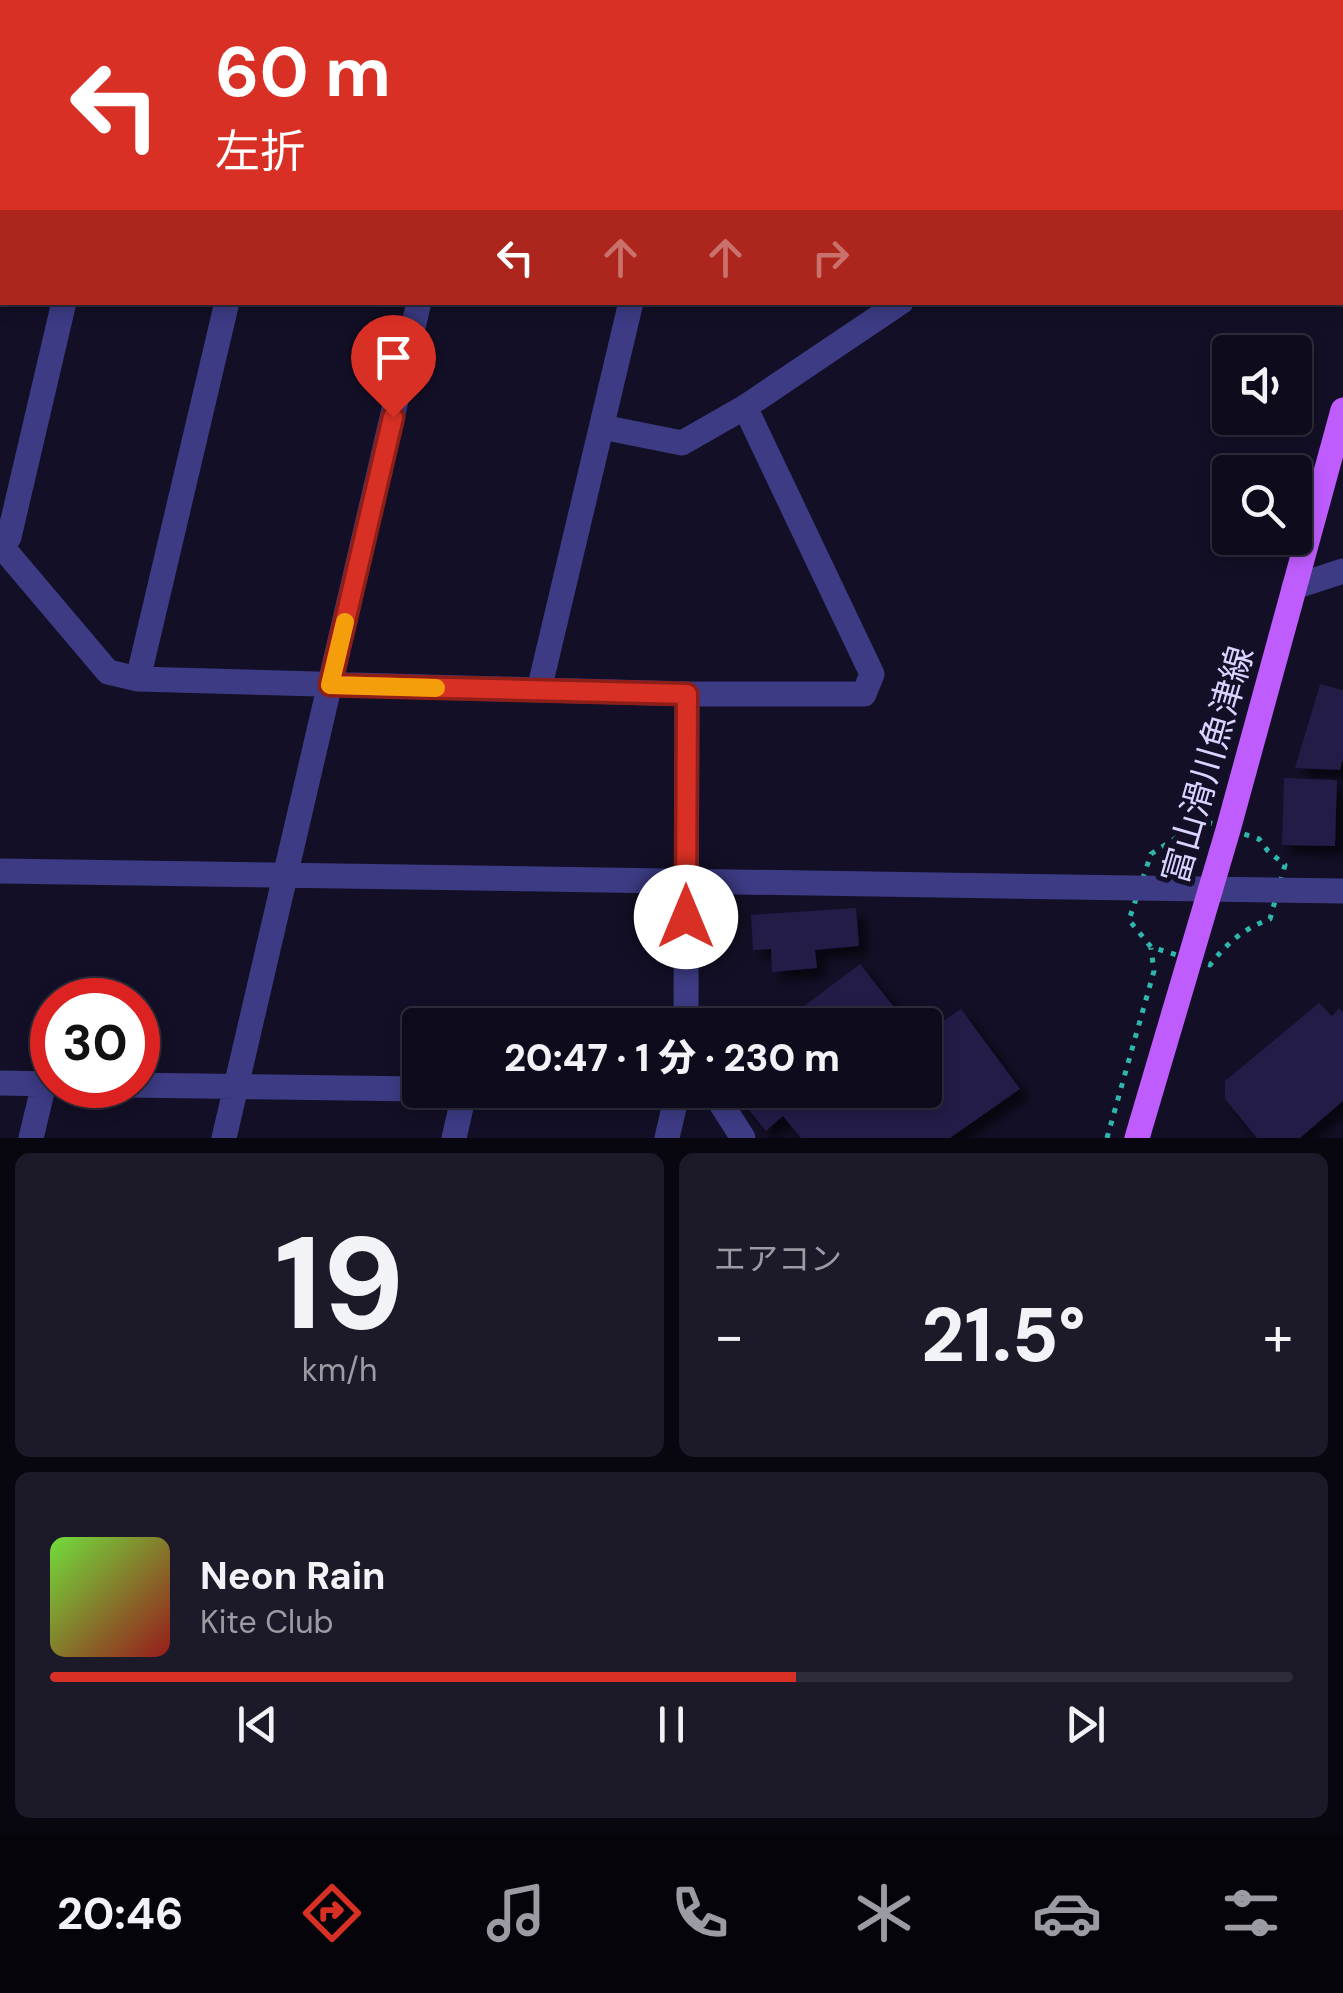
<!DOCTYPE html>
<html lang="ja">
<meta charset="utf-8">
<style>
body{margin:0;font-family:"DM Sans","Noto Sans JP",sans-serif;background:#1c1929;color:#f1f3f6;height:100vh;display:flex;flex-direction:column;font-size:38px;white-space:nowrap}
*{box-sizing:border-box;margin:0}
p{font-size:32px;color:#9b9ba3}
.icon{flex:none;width:55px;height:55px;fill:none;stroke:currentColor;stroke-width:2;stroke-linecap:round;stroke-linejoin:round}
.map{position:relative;height:1138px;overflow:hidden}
.drawer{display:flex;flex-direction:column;gap:15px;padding:15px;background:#08060f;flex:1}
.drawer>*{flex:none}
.guide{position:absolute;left:0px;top:0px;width:1345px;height:305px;box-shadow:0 5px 15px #0003,0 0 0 2px #2e2b3b;background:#d93025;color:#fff;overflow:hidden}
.buttons{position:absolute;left:1212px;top:335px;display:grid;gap:20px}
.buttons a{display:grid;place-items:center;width:100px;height:100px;border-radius:10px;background:#0e0b1c;box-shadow:0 5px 15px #0003,0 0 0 2px #2e2b3b;font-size:50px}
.speed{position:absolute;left:30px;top:978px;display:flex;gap:20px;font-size:50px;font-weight:700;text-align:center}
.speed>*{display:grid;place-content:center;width:130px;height:130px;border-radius:50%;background:#0e0b1c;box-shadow:0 5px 15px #0003,0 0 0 2px #2e2b3b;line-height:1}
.speed .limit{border:15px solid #d22;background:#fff;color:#111}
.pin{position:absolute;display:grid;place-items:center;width:85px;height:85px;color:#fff;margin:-102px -42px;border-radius:50% 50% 50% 0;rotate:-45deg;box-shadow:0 0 10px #0007}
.pin .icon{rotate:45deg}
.me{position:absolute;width:110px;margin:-55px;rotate:0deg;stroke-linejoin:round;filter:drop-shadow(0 0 8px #0008)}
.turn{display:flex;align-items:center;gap:35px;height:210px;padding:0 50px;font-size:45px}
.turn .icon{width:130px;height:130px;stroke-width:2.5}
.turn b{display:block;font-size:70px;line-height:85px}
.lanes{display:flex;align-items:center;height:95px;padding:0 50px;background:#0003;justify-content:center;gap:50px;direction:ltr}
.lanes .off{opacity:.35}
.big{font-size:75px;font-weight:800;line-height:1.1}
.drawer .widget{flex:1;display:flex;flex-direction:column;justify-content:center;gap:15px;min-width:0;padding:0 35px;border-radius:15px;background:#1c1929}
.drawer .dial{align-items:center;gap:0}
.dial b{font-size:130px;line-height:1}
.song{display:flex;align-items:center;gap:30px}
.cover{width:120px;height:120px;border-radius:15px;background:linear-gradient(135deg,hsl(100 70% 55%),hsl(0 70% 35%))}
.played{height:10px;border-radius:5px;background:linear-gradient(90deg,#d93025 60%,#2e2b3b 60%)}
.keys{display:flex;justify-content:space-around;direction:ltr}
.heat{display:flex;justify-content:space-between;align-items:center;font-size:55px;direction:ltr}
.drawer .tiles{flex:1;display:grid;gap:15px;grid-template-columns:1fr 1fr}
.widget:last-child{grid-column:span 2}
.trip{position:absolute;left:402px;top:1008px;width:540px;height:100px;border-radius:10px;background:#0e0b1c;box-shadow:0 5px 15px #0003,0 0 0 2px #2e2b3b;font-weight:800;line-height:100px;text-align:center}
.menu{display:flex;height:160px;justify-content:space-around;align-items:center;background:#06040b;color:#9b9ba3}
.menu .icon{width:70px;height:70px}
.menu .current{color:#d93025}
.menu b{font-size:45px;color:#f1f3f6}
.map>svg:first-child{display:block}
</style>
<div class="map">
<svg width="1343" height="1138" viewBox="0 0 1343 1138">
<defs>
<filter id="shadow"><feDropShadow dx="9" dy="9" stdDeviation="5" flood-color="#0009"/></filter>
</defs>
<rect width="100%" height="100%" fill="#130f26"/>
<!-- building -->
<path fill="#241b47" filter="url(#shadow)" d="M1320,684L1343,690V759L1340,770L1295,768Z
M1284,778L1337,780L1335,846L1282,845Z
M856,908L859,946L815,950L817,968L772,972L771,949L753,950L751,915Z
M860,964L908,1025H779Z
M1319,1003L1332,1016L1339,1008L1343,1012V1101L1300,1138H1257L1225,1099V1081Z
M961,1009L1020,1089L950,1138H801L783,1116L766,1131L733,1090H925V1033Z"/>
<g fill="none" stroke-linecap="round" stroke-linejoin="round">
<!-- path -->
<path stroke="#30b7ad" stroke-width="5" stroke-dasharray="5 8" stroke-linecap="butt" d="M1195,818L1259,839L1268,851L1285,865L1270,919C1243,929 1227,943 1210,965L1151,947L1129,920L1151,854L1182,834Z
M1107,1138L1154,971L1151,948"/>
<!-- minor -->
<path stroke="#3c3b84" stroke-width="25" d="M1147,0L1148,2
M205,2L210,0
M297,2V0
M487,2L488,0
M714,2L715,0
M1040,2L1044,0
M1342,7L1343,6
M0,69L2,71
M0,131L2,127
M0,289L2,287
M602,427L682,443L745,407L901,302
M3,548L108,672L138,679L687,694H864L872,674L745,407
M0,551L9,537L64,302
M1294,587L1343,571
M138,679L227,302
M539,690L631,302
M0,871L1343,891
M686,1025L687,694
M0,1083L52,1084
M127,1085L420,1089
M458,1090L713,1091L743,1138
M31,1138L44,1084
M224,1138L419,302
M454,1138L465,1090
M667,1138L678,1090"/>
<!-- major -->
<path stroke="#bf5cfe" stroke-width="25" d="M1137,1138L1228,830L1343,410"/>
</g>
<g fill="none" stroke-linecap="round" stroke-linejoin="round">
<!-- route casing -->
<g stroke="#8d1f18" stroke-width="25">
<path id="route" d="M393,417L330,685L687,694L686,917"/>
</g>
<!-- route -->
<use href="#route" stroke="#d93025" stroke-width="18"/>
<!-- slow -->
<path stroke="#f59e0b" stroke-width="18" d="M345,622L330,685L436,688"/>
</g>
<g text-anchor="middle" stroke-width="10" stroke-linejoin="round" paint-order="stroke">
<!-- street labels -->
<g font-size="35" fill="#d9d4ff" stroke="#130f26">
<text transform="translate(1208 765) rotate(-74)" y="12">富山滑川魚津線</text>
</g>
</g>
</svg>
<div class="buttons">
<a><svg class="icon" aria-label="sound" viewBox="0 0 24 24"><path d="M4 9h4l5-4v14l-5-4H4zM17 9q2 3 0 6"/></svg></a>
<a><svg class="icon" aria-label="search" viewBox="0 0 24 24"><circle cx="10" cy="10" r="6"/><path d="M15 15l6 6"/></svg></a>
</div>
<div class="speed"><div class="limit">30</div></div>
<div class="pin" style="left:393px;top:417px;background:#d93025"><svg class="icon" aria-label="arrive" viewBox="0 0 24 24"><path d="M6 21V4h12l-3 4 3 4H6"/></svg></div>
<svg class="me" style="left:686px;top:917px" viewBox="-20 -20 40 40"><circle r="19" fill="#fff"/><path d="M0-13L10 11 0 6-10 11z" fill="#d93025"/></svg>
<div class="trip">20:47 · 1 分 · 230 m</div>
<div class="guide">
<div class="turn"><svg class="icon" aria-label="left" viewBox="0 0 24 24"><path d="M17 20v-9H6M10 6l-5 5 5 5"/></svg><div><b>60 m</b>左折</div></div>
<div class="lanes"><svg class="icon" aria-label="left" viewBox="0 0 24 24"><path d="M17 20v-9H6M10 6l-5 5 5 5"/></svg><svg class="icon off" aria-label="ahead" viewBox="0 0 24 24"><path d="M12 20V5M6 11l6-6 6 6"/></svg><svg class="icon off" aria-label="ahead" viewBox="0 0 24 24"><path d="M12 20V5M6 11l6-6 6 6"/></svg><svg class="icon off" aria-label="right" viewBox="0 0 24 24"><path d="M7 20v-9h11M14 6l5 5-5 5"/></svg></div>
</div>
</div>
<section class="drawer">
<div class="tiles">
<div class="widget dial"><b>19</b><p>km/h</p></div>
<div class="widget"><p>エアコン</p>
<div class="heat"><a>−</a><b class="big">21.5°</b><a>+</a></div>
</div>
<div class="widget">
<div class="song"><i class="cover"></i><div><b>Neon Rain</b><p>Kite Club</p></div></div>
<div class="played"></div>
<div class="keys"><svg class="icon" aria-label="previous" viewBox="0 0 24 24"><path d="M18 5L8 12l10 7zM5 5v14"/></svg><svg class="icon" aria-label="pause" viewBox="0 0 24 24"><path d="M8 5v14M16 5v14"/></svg><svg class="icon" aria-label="next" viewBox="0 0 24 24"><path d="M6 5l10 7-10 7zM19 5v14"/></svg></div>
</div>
</div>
</section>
<nav class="menu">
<b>20:46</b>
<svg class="icon current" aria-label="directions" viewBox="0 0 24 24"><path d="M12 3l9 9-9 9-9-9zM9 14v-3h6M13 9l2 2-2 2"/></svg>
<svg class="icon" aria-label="music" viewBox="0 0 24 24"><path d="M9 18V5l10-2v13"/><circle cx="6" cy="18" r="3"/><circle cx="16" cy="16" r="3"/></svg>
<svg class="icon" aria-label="phone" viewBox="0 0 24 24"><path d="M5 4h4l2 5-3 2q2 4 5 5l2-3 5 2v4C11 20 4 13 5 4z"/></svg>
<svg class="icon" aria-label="climate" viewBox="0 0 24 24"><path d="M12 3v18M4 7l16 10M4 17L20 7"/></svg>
<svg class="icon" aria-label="car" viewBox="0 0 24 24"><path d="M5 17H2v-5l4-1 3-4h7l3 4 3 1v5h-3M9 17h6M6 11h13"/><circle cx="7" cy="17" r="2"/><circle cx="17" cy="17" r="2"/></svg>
<svg class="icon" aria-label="filters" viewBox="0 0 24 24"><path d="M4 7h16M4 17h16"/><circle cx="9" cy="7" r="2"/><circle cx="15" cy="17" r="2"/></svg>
</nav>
